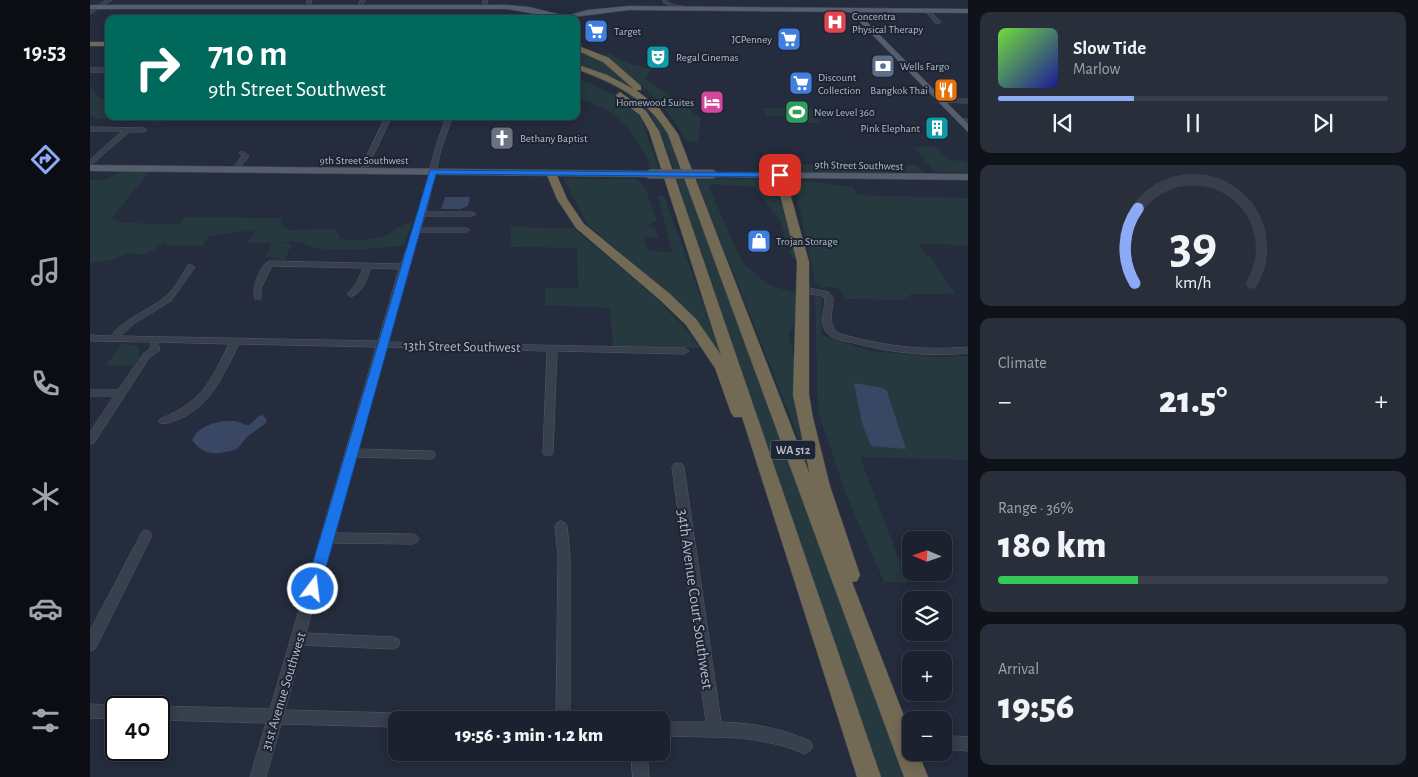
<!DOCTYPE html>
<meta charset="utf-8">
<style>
body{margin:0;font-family:"Alegreya Sans",sans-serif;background:#282e3a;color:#f1f3f6;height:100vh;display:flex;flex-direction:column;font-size:19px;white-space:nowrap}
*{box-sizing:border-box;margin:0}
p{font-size:16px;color:#a0a3aa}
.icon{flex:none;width:28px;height:28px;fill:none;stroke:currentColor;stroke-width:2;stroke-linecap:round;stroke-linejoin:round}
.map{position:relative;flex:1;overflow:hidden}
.details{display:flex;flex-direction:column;gap:12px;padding:12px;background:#0f1219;width:450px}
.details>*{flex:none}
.top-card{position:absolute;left:15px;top:15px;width:475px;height:105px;border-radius:10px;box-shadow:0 2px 12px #0003,0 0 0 1px #393e4a;background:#00695c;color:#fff;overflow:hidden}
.needle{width:32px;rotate:272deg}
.controls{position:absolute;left:812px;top:531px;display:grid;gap:10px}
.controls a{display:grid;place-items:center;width:50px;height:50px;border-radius:10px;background:#1b212e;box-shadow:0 2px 12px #0003,0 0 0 1px #393e4a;font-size:25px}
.speed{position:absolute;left:15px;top:696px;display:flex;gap:10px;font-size:25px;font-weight:700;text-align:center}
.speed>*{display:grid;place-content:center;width:65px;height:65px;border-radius:50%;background:#1b212e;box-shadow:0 2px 12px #0003,0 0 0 1px #393e4a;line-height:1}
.speed .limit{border:2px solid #111;border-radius:8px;background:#fff;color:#111}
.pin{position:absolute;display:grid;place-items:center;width:42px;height:42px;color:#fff;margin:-21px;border-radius:10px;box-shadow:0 2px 8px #0006}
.me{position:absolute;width:55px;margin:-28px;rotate:15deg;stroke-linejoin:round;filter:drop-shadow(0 0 4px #0008)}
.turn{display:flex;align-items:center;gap:18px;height:105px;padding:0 20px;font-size:22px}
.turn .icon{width:65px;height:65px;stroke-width:2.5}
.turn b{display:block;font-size:35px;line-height:42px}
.big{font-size:38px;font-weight:800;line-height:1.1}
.details .tile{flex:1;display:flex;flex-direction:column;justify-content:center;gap:8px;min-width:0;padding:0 18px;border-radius:10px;background:#282e3a}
.details .dial{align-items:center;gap:0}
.dial svg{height:130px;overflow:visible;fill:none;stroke:#393e4a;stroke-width:7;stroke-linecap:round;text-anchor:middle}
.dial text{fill:#f1f3f6;stroke:none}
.song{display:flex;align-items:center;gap:15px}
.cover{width:60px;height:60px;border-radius:8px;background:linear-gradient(135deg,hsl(100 70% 55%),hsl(240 70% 35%))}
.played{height:5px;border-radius:2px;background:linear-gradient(90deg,#8caaf6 35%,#393e4a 35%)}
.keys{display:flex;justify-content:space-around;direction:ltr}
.heat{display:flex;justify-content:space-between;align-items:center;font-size:28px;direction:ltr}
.charge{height:8px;border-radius:4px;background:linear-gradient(90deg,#34c759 36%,#393e4a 0)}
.trip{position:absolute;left:298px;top:711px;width:282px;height:50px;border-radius:10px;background:#1b212e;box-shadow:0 2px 12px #0003,0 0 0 1px #393e4a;font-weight:800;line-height:50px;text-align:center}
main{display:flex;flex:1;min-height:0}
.dock{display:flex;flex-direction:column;width:90px;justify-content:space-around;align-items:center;background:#0b0d12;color:#a0a3aa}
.dock .icon{width:35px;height:35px}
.dock .on{color:#8caaf6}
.dock b{font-size:22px;color:#f1f3f6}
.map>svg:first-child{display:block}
</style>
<main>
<nav class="dock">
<b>19:53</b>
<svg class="icon on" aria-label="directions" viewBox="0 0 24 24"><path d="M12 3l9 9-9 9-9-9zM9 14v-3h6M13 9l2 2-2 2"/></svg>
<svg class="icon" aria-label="music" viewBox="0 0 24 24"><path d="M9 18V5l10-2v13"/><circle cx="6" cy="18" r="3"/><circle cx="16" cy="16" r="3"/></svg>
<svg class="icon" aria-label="phone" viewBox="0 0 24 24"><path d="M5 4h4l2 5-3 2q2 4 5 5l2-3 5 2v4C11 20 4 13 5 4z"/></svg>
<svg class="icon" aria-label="climate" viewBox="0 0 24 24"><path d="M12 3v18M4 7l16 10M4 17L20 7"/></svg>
<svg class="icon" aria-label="car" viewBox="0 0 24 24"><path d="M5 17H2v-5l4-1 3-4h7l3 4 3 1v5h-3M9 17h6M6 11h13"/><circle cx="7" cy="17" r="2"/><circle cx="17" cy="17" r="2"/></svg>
<svg class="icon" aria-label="filters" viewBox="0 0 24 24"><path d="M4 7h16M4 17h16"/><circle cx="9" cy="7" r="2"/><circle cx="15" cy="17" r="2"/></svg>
</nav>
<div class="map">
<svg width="878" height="777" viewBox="0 0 878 777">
<rect width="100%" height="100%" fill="#242c3d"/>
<!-- green -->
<path fill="#26393e" d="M486,49L518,64L548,91L527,79L486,64Z
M520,54L538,63L562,69L555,78L611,118L608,143L595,141C580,104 545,80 514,55Z
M486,68L512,77L543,94L573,122L593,171L584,170C578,154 573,135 564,120C548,95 513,80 486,71Z
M486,77L524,95L550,116L569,170H559L560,163C538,126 530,110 486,98Z
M0,86L10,98L19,99V116H91L62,125L67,120L7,119L0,114Z
M673,108H721L731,123H700L696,116H677Z
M824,147H845L858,160L875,161L878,164V173L845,172Z
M694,164L827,165L833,173L701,172Z
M60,171L21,219L36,223L90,224L95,217L191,218L192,226L199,230L244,229L251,239C264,241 284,240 296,235C306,231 311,222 322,223L314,245C293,249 244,252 223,247C211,243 207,238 193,243L202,244L194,261L185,257L175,258L182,243H158L165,230L119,236L112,246L74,245L76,242L55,255L40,253L22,260L0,263V180H13L31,172Z
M473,178L547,179L556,189L567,221L555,226L565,228L569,237H553L558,251L582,252L568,196H574L638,372L605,321L589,302L498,225Z
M586,179H597L815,777H791Z
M606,179H680L685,184L707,256L702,260L690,221L664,187L623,184L619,187L652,262L679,285L708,294L707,318L699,334L704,359L717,458Z
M719,181L763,187L768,195L877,198L878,196V245L829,244L836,255L840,256L865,294H822L811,300L756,299C751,288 744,285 732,288L725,282L704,182Z
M421,227L483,228L563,295L595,328L610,348L523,347L520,308L455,305V288H488L487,248L420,247Z
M725,296L732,297L731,335L779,351L846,357L878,356V460L770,457L818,583L794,582L755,492L728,412Z
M31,344L46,345L49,349V358L43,365H16Z"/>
<!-- water -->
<path fill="#394664" d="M355,197H380L378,206L371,209H351Z
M764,383L793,388L797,391L816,449L781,446L772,423Z
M173,415L177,421L175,424L158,436L147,449C129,455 114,457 102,440C109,425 128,420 144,421C149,421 153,425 159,425L169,416Z"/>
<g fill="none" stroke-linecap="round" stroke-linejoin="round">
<!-- minor casing -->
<g stroke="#535a68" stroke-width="1">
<path id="minor" d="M17,0H22L0,14V11Z
M218,0H222L220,7L218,8L216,7Z
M271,0H275L271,8H267Z
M394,0H398L396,7L394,8L392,7Z
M574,0L584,5L599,7L597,8L581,7L573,2Z
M834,9H838L850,21V23H846Z
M0,68H19V72H0Z
M851,99H878V103L849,102L848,101Z
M296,116H302L276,171L271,172L270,171Z
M357,116H363L352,146L336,212H382L386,214L382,216H335L331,228H376L380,230L376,232H330L318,267L297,342L594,348L599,351L594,354L467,351L463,452L462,455H454L453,452L457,351L296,347L267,449L340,451L344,452L345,455L344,458L340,459L265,457L244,533L323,534L327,536L329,539L327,542L323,544L241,543L216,633L303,637L308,639L310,643L308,647L303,649L213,645L195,710L306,713L311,715L313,720H306V727L191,724L176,777H160L176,723L69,720V708H65L69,706L180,709L286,347L149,344C134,373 121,406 89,419C83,421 77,425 70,423L69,421L70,419C112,402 120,382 139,344L67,342L70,350L59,358L4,443L0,444V432L24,396H0V390H28L53,354L60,349L61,342L0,341V335L20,336C35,318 57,312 75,297C85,289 91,276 98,265H101L105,267L81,301L45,323L30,336L288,341L309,269L281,268C276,280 273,292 261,297L257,294L266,284L273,268L182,266L171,288V299H165C161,289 170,265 179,261L311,264L327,218L346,146Z
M870,119H878V123L868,122V120Z
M0,127L54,128L57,130L54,132H39L0,166V160L32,131H0Z
M150,152H154L159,156L147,171H143L142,170L152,156L149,153Z
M719,288L738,292L743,298C743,310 737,325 748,333C791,346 833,351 878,347V353C839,357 802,353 764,343C755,341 742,340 736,332C729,323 735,309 735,299L732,296L716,293L715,291Z
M588,463L592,464L594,467L631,722C663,723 691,728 720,741L723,746L720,751L715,754C687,742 660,738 629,737L625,738L621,737L571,736V722H616L582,467L584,464Z
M471,521L475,523L477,526L480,556V720H466L468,556L465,526L467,523Z
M56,530L60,532L62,535L5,649L0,651V631L52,532Z
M0,704L26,705L31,708H26V719L0,718Z
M864,736L878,737V751L864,750L859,748L856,743L859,738Z
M541,752H557L559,777H543Z"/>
</g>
<!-- major casing -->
<g stroke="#414856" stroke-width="1">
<path id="major" d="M0,5H417L439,7L476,16L498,10L539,6L878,9V13L767,12L878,124V132L760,12L539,10L467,19L468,18L417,9H0Z
M0,165L560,171L565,174L560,177L0,171Z
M619,172L878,174V180L622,177L619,176Z"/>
</g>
<!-- highway casing -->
<g stroke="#404755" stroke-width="1">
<path id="highway" d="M0,42H19V46H0Z
M486,45L519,58L551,86V90H546L569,108L588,134L720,475L703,395L707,262L685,175L690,172L695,175L719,262V395L723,418L740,486L770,575L767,581L762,582L821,734V752H828L838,777H814L578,134C558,99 523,82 486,69V64L517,75L544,89L513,62L486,50Z
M530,92L556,111L569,131L791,777H767L652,417H644L641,413L625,368L596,325L570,300L486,228L467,199L456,173L465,171L477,199L494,224L580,294L606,319L631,355L559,131L550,115L527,97L526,95Z"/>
</g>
<!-- minor -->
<use href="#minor" fill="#383f4d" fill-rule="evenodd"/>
<!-- major -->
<use href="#major" fill="#565d6d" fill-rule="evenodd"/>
<!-- highway -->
<use href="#highway" fill="#736a55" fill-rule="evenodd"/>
<!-- major-bridge casing -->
<g stroke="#414856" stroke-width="9" stroke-linecap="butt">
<path id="major-bridge" d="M560,174H622"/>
</g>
<!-- major-bridge -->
<use href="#major-bridge" stroke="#565d6d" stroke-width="9"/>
</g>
<!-- route -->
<path fill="#1a73e8" stroke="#114b97" d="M340,170L690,173L694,175L690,177L346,174L230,589L228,593L223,595L218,593L215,589Z"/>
<!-- icons -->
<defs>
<g id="hospital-square" transform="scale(1.25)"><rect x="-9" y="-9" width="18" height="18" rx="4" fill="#e0444e" stroke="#1d2432"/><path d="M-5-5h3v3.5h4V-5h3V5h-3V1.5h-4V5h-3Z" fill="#fff"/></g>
<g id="supermarket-square" transform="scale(1.25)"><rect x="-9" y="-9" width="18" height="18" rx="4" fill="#3f7fe0" stroke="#1d2432"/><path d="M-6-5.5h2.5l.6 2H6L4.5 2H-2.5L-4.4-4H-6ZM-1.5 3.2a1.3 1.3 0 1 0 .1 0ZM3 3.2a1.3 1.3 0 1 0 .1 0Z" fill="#fff"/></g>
<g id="theatre-square" transform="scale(1.25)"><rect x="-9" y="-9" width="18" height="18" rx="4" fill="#0f9aa8" stroke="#1d2432"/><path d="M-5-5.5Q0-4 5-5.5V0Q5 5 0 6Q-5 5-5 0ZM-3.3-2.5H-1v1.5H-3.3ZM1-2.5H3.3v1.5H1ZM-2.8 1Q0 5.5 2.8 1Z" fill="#fff"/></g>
<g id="bank-square" transform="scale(1.25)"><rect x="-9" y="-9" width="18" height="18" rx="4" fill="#5c6f8a" stroke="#1d2432"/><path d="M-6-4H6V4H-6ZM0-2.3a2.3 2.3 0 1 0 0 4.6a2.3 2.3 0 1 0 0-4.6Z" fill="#fff"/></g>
<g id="restaurant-square" transform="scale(1.25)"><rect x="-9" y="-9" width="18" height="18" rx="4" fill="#e8710a" stroke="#1d2432"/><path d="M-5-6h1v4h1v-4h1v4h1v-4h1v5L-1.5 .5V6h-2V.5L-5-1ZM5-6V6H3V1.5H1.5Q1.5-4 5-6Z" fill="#fff"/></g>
<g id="hotel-square" transform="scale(1.25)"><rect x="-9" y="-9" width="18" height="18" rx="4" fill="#d1479c" stroke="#1d2432"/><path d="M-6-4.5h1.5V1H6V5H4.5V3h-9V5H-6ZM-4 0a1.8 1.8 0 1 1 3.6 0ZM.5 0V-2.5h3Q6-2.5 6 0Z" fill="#fff"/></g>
<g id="stadium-square" transform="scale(1.25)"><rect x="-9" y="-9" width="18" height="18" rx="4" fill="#2e9e5b" stroke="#1d2432"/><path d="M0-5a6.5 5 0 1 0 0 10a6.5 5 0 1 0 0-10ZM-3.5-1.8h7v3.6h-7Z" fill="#fff"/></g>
<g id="building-square" transform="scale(1.25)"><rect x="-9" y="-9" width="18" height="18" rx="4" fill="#0f9aa8" stroke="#1d2432"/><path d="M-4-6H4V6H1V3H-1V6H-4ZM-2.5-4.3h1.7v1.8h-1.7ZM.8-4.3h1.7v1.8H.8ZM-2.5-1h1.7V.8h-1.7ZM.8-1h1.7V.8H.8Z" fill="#fff"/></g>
<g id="church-square" transform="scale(1.25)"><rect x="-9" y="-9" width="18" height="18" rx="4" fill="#6b7280" stroke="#1d2432"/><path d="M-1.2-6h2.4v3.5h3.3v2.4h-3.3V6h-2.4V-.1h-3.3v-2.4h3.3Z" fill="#fff"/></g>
<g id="shop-square" transform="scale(1.25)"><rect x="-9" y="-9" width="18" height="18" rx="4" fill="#3f7fe0" stroke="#1d2432"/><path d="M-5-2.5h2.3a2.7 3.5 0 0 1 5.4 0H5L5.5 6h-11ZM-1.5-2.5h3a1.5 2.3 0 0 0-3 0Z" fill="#fff"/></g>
</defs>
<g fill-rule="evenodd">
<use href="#hospital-square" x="745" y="22"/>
<use href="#supermarket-square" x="506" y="31"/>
<use href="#supermarket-square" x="699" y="39"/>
<use href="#theatre-square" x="568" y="57"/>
<use href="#bank-square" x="793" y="66"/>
<use href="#supermarket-square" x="711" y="83"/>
<use href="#restaurant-square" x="856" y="90"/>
<use href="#hotel-square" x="622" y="102"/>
<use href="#stadium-square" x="707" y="112"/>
<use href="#building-square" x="847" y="128"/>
<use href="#church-square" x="412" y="138"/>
<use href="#shop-square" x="669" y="241"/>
</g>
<g text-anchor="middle" stroke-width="4" stroke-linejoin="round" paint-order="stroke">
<!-- far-poi labels -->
<g font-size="11" fill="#b4bac8" stroke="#1d2432" text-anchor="start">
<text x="762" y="20">Concentra<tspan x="762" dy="13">Physical Therapy</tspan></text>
<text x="524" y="35">Target</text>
<text x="682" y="43" text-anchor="end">JCPenney</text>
<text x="586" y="61">Regal Cinemas</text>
<text x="810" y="70">Wells Fargo</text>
<text x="728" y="81">Discount<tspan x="728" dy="13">Collection</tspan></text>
<text x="838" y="94" text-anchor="end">Bangkok Thai</text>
<text x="604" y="106" text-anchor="end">Homewood Suites</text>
<text x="724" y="116">New Level 360</text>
<text x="830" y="132" text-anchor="end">Pink Elephant</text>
<text x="430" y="142">Bethany Baptist</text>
<text x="686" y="245">Trojan Storage</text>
</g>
<!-- far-street labels -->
<g font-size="11" fill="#b4bac8" stroke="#1d2432">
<text x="274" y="164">9th Street Southwest</text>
<text transform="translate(769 165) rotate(1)" y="4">9th Street Southwest</text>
</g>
<!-- shield labels -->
<rect fill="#1d2432" stroke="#878d9b" stroke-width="1" x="680.5" y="440.5" width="45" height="19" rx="4"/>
<g font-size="12" font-weight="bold" fill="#b4bac8">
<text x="703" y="454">WA 512</text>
</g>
<!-- street labels -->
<g font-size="14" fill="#b4bac8" stroke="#1d2432">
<text transform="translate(372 346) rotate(1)" y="5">13th Street Southwest</text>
<text transform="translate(193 691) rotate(-73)" y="5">31st Avenue Southwest</text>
</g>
<!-- near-street labels -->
<g font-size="16" fill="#b4bac8" stroke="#1d2432">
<text transform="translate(606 599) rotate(82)" y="6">34th Avenue Court Southwest</text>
</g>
</g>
</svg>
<div class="controls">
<a><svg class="needle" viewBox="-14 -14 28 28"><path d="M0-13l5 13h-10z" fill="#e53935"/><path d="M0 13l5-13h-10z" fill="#a0a3aa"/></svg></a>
<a><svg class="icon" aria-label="layers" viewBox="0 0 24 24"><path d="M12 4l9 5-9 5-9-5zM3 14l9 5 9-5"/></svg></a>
<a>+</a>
<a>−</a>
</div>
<div class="speed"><div class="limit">40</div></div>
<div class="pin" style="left:690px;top:175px;background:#d93025"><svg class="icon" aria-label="arrive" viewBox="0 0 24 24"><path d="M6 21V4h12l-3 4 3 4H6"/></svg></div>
<svg class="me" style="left:223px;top:589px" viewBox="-20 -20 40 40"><circle r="17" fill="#1a73e8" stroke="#fff" stroke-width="3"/><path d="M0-11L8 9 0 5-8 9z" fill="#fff"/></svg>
<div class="trip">19:56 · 3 min · 1.2 km</div>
<div class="top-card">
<div class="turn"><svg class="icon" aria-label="right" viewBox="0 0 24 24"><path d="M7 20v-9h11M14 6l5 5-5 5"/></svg><div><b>710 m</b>9th Street Southwest</div></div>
</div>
</div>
<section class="details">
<div class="tile">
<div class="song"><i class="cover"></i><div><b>Slow Tide</b><p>Marlow</p></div></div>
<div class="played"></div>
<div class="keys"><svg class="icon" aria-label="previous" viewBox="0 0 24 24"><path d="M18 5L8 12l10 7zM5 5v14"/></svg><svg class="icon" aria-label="pause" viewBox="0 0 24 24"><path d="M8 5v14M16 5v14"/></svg><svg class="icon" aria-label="next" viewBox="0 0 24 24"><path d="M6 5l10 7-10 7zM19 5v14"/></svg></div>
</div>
<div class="tile dial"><svg viewBox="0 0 100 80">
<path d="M14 69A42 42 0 1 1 86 69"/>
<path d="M14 69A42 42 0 0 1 16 23" stroke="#8caaf6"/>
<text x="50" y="56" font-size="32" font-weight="700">39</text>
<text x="50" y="72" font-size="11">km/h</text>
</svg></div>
<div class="tile"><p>Climate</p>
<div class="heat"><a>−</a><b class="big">21.5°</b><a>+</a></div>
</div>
<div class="tile"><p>Range · 36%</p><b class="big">180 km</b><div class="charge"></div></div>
<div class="tile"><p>Arrival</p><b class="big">19:56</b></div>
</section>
</main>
